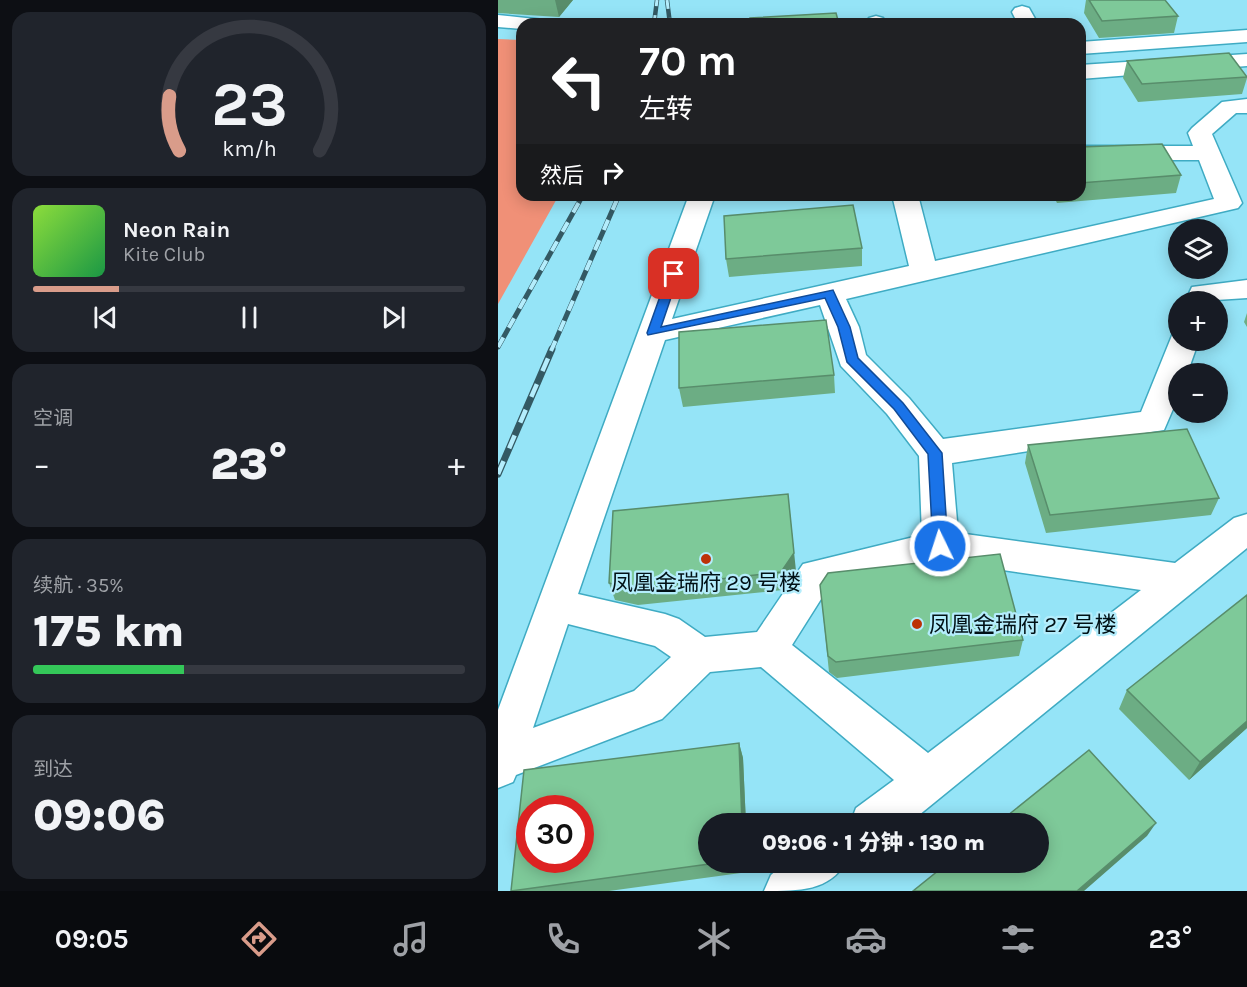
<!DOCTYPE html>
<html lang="zh">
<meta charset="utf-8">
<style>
body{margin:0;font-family:Karla,"Noto Sans SC",sans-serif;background:#20242c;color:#f1f3f6;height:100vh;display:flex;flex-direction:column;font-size:22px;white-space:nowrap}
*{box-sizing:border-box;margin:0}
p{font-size:20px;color:#9ea1a6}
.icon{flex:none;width:33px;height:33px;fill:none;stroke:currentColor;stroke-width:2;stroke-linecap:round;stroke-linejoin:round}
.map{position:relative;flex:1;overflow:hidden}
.panel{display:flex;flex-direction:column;gap:12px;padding:12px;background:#0d0f14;width:498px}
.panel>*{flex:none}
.guide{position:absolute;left:18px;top:18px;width:570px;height:183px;border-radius:18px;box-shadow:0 3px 15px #0003;background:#202124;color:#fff;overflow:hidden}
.controls{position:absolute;left:670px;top:219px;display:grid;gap:12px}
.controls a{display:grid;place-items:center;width:60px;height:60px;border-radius:50%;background:#171b24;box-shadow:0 3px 15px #0003;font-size:30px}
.speed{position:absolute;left:18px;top:795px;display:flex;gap:12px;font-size:30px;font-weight:700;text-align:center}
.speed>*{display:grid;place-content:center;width:78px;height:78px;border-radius:50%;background:#171b24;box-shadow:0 3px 15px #0003;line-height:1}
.speed .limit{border:9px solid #d22;background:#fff;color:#111}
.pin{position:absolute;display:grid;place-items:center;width:51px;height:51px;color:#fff;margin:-26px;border-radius:12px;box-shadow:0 3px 9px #0006}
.me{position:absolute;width:66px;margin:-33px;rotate:356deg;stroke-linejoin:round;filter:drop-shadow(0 0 4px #0008)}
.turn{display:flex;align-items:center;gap:21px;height:126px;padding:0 24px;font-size:27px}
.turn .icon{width:78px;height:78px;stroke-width:2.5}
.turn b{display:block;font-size:42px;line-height:51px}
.then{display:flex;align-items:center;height:57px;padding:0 24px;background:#0003;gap:12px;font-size:22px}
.big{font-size:45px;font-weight:800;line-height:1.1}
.panel .widget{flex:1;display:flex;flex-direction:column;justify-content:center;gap:9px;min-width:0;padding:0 21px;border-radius:18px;background:#20242c}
.panel .dial{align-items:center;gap:0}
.dial svg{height:156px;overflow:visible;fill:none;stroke:#363941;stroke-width:7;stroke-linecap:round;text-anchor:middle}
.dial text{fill:#f1f3f6;stroke:none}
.song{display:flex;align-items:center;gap:18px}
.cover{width:72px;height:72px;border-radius:9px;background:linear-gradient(135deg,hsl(90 70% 55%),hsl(140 70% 35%))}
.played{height:6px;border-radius:3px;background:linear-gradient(90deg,#d99c8a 20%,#363941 20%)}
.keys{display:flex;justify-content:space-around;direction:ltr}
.heat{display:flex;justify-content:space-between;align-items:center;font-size:33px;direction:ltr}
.charge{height:9px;border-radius:4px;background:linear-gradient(90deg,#34c759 35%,#363941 0)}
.trip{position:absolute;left:200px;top:813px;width:351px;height:60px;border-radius:30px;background:#171b24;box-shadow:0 3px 15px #0003;font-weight:800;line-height:60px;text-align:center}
.tabs{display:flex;height:96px;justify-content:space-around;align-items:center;background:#090b0e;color:#9ea1a6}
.tabs .icon{width:42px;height:42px}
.tabs .current{color:#d99c8a}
.tabs b{font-size:27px;color:#f1f3f6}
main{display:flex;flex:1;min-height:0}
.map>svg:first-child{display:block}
</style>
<main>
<section class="panel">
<div class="widget dial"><svg viewBox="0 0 100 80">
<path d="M14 69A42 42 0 1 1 86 69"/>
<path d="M14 69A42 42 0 0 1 9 41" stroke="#d99c8a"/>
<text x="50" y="56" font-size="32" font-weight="700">23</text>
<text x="50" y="72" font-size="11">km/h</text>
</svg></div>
<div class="widget">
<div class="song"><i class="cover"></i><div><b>Neon Rain</b><p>Kite Club</p></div></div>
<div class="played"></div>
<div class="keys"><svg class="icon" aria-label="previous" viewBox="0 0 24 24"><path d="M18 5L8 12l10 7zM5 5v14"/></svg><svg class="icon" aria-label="pause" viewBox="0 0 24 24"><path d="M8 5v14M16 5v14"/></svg><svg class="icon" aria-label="next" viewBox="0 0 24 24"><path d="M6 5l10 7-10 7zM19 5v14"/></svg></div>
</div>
<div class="widget"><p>空调</p>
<div class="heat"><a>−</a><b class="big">23°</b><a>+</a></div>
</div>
<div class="widget"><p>续航 · 35%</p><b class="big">175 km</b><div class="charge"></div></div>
<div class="widget"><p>到达</p><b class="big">09:06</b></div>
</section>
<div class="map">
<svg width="749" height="891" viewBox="0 0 749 891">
<rect width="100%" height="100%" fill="#95e4f7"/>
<!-- green -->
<path fill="#f09077" d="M0,39L24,40V195H61L0,304Z"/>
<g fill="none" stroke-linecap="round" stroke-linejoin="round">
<!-- minor casing -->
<g stroke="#3fabc3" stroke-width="3">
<path id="minor" d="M524,6L531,8L540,24H520L514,12L517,8Z
M0,15L46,20L49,24H24V29L0,27Z
M378,16L385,18L388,24H368L371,18Z
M749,30V42L582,54V42Z
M749,54V66L582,79V65Z
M749,99V113H738L714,134L744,203L740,208L348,299L361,327L368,355L411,398L445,439L643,412L675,333L681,331V340H701L689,374H681V395L666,430L454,463L460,533L677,563L736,518L749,514V548L410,824H352L358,808L396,780L263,667L212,672L164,719L18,775L15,782L0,788V710L191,195H217L174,319L411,266L394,195H420L437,261L716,199L701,160H582V146H695L690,133L694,128L724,102ZM322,305L343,366L389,414L421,456L424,535L305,564L259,632L207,637L181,619L167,614L80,594L167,340ZM443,561L643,590L430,753L294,645L330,588ZM70,624L157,646L173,657L136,691L35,728Z
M749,280V298L687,302L694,287Z
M288,862H348C331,891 302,891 266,891L273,875Z"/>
</g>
<!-- minor -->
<use href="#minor" fill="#fff" fill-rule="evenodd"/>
<!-- rail-far2 casing -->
<g stroke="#335963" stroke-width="4.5">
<path id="rail-far2" d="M169,0L172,24
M156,24L159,0"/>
</g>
<!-- rail-far1 casing -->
<g stroke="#335963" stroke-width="5">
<path id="rail-far1" d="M0,347L85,195
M53,351L121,195"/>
</g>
<!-- rail casing -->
<g stroke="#335963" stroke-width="7">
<path id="rail" d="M0,474L54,349"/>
</g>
<!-- rail-far2 -->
<use href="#rail-far2" stroke="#b4edfc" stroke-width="3" stroke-dasharray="9" stroke-linecap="butt"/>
<!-- rail-far1 -->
<use href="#rail-far1" stroke="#b4edfc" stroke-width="4" stroke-dasharray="11" stroke-linecap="butt"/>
<!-- rail -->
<use href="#rail" stroke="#b4edfc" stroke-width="4.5" stroke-dasharray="14" stroke-linecap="butt"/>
</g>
<!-- wall -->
<path fill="#6cad84" d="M0,0H75L61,17L0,13Z
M588,0H667L680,16L676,33L601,38L586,13Z
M629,61L749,76V78L744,94L640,102L625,78Z
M582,147L683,175L678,193L559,203L555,195H582Z
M364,248V266L231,277L228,259Z
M749,313V327L746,322Z
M336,375L337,393L185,407L181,388Z
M530,445L721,498L713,515L548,533L527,463Z
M298,571L285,590L140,605L117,600L111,583Z
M322,585L525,640L521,656L339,678L331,672Z
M629,690L749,728L691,780L621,709Z
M241,743L245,758L248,824H210V862H249L250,872L111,891H13Z"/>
<!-- shaded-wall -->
<path fill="#588d6b" d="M57,0H75L61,17Z
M290,494L298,571L285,590L283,572Z
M749,721V728L691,780L702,762Z
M241,743L245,758L248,824H244Z
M658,823L649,836L586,891H579Z
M247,862H249L250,872Z"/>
<!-- building -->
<path fill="#7ec999" stroke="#588d6b" stroke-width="1.5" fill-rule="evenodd" d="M591,0H667L680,16L604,21Z
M338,13L341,24H252V18Z
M731,53L749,77L644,84L629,61Z
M664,144L683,175L582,183V147Z
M355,205L364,248L228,259L226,216Z
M328,320L336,375L181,388V332Z
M689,429L721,498L552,515L530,445Z
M290,494L296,553L283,572L134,589L111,583L115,511Z
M502,554L525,640L338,662L330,656L322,585L330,573Z
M749,595V721L702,762L629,690Z
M241,743L244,824H210V862H226L13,891L26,770ZM32,808H82V860H32Z
M591,750L658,823L579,891H415L451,862H540V824H499Z"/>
<!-- route -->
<path fill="#1a73e8" stroke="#114b97" stroke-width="1.5" d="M176,270L181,274L163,327L335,290L352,327L360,358L405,403L444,453L450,546L448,550L442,552L435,546L430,454L396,409L349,362L340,327L327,298L150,335L149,333L170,274Z"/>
<!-- markers -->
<g fill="#bc3207" stroke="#b4edfc" stroke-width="2">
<circle cx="208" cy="559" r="6"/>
<circle cx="419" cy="624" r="6"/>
</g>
<g text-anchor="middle" stroke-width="4.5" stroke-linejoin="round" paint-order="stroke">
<!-- poi labels -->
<g font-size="22" fill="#001015" stroke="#b4edfc">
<text x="208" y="590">凤凰金瑞府 29 号楼</text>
<text x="431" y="632" text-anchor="start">凤凰金瑞府 27 号楼</text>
</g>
</g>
</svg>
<div class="controls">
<a><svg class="icon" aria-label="layers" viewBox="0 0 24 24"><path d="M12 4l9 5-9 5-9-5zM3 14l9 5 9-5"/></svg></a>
<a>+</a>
<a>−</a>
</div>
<div class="speed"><div class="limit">30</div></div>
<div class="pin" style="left:176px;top:274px;background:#d93025"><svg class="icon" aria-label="arrive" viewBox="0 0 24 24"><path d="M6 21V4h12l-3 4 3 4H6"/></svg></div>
<svg class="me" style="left:442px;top:546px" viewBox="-20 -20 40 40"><circle r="17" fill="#1a73e8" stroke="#fff" stroke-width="3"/><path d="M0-11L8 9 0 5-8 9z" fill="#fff"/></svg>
<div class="trip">09:06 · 1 分钟 · 130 m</div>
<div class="guide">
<div class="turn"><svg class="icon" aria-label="left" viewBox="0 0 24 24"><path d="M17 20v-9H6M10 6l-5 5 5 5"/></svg><div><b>70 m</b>左转</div></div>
<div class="then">然后<svg class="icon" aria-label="right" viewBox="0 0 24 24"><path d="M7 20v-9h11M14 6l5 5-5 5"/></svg></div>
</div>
</div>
</main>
<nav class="tabs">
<b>09:05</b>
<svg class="icon current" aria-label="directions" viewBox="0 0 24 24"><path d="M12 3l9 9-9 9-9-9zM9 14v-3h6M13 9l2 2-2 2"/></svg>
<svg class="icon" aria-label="music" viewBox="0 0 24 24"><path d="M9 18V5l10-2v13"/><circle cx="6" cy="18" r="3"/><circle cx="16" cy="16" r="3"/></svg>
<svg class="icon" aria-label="phone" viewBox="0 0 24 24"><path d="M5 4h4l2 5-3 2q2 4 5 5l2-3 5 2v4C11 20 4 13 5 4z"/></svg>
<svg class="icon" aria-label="climate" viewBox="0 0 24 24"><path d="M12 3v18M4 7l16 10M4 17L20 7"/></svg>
<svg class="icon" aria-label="car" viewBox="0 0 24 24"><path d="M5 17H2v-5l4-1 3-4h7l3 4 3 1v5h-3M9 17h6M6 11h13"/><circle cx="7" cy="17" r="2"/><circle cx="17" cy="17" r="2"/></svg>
<svg class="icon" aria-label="filters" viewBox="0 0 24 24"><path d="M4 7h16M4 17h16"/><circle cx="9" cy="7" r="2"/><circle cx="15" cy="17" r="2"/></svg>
<b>23°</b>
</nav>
